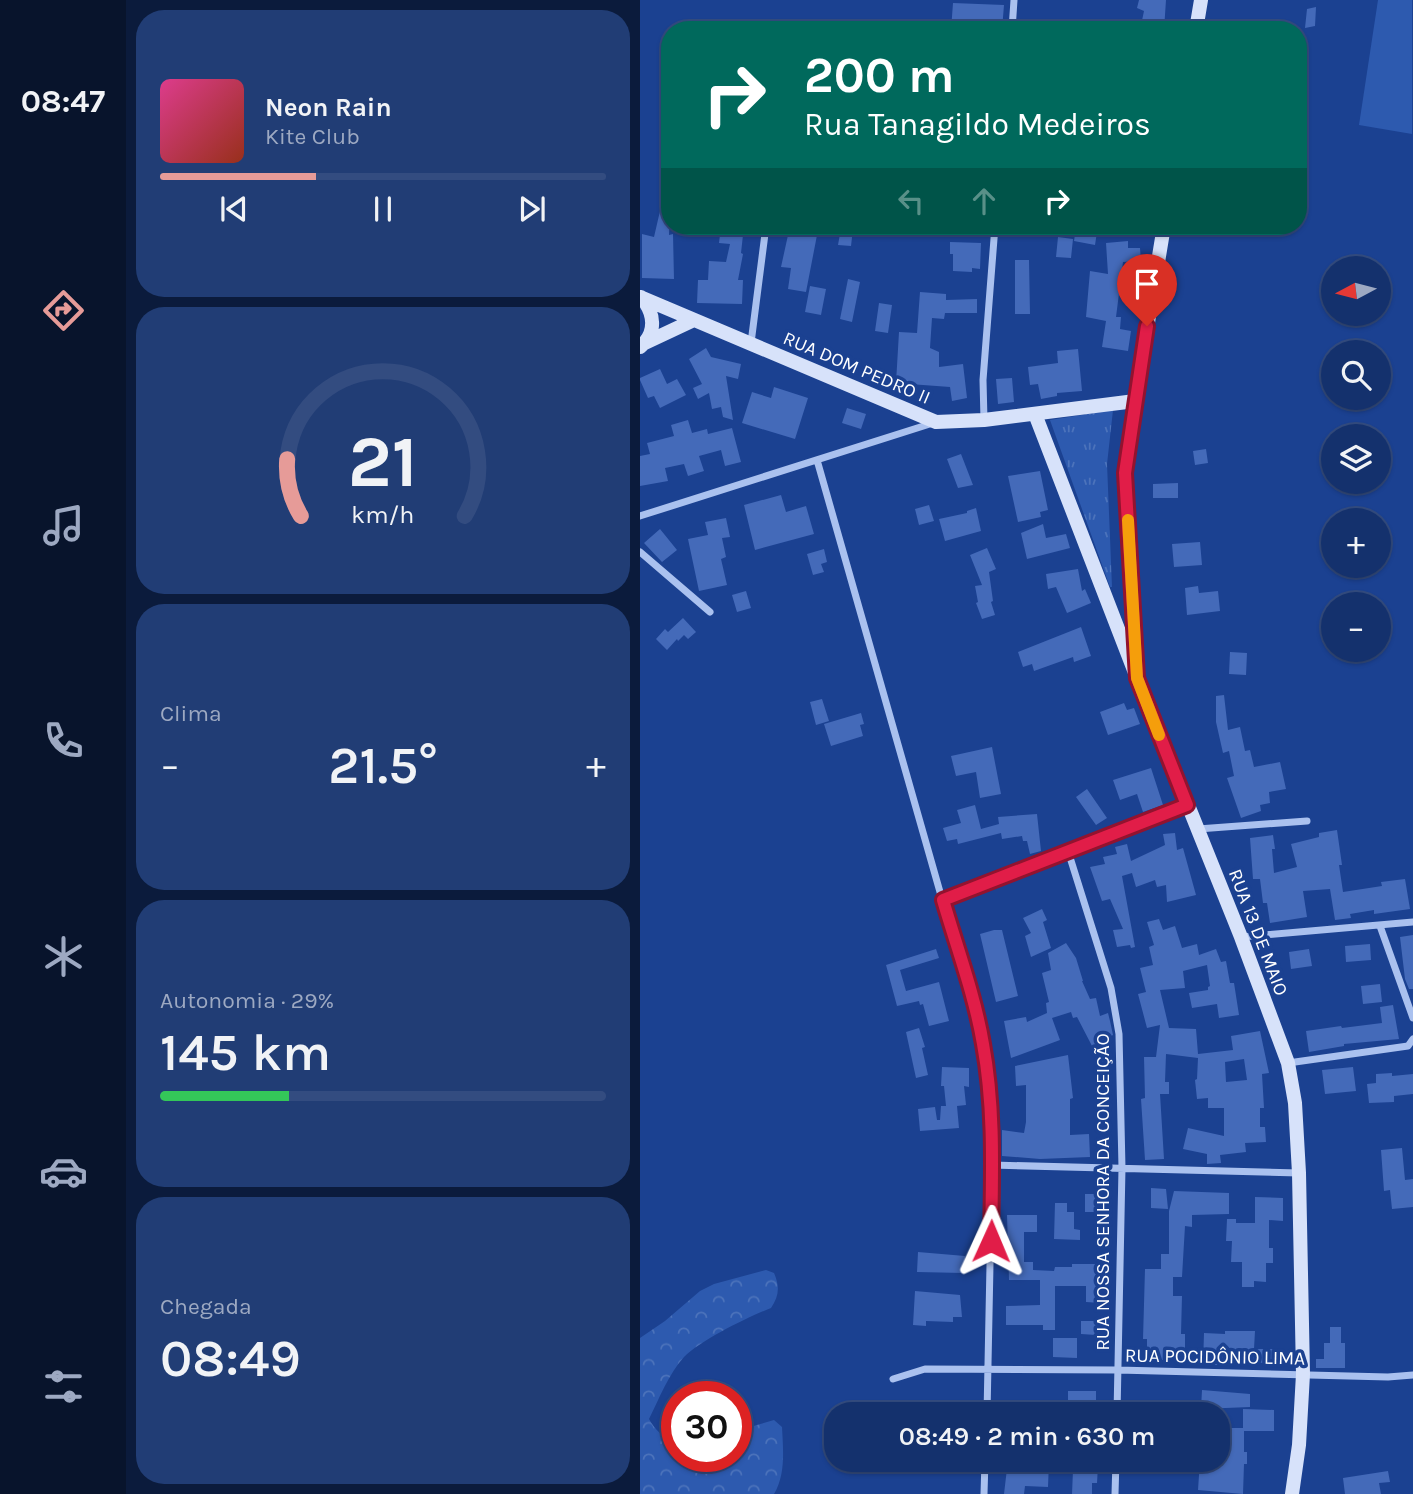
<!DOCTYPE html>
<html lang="pt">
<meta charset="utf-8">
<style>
body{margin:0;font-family:Karla,sans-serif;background:#213d75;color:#f1f3f6;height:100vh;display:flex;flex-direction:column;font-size:26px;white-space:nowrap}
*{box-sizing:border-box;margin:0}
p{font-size:23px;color:#9da9c2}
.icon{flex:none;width:38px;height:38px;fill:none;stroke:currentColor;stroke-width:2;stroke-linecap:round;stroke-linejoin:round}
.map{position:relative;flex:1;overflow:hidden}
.sheet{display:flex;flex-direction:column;gap:10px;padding:10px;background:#0b1b3c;width:514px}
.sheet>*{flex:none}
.banner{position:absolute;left:21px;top:21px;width:646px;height:214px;border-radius:28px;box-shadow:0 2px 5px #0004,0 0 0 2px #334c80;background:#00695c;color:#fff;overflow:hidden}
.needle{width:46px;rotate:263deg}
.fabs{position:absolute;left:681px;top:256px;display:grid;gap:14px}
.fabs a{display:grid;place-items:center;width:70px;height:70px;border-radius:50%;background:#14316d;box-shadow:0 2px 5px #0004,0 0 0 2px #334c80;font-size:35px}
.speed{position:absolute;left:21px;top:1381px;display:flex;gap:14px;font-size:35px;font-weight:700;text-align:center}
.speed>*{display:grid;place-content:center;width:91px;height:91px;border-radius:50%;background:#14316d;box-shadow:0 2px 5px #0004,0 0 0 2px #334c80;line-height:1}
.speed .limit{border:10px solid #d22;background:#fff;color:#111}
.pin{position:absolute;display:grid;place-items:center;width:60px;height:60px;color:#fff;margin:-72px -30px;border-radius:50% 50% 50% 0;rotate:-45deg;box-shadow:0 0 7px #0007}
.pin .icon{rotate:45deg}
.me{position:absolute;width:77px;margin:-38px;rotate:1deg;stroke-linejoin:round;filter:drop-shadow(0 0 5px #0008)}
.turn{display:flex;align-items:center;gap:24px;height:147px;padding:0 28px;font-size:32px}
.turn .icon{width:91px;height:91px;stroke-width:2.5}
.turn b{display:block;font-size:49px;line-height:60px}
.lanes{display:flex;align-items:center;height:66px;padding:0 28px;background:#0003;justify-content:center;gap:35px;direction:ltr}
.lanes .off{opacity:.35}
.big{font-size:52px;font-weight:600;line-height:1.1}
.sheet .widget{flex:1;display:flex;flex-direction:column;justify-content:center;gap:10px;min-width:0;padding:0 24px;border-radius:28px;background:#213d75}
.sheet .dial{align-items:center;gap:0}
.dial svg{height:182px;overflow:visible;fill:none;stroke:#334c80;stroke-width:7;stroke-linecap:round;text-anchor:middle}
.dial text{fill:#f1f3f6;stroke:none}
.song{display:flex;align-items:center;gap:21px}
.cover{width:84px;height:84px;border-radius:10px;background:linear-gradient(135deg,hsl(330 70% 55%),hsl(10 70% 35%))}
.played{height:7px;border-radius:4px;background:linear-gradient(90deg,#e69b98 35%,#334c80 35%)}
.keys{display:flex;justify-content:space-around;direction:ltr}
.heat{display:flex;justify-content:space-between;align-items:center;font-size:38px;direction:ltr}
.charge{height:10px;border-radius:5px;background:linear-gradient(90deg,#34c759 29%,#334c80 0)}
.trip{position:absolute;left:184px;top:1402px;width:406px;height:70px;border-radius:28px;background:#14316d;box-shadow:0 2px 5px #0004,0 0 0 2px #334c80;font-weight:600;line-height:70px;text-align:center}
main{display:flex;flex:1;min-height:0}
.tab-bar{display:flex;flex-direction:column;width:126px;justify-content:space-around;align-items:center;background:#08142c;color:#9da9c2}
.tab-bar .icon{width:49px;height:49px}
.tab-bar .selected{color:#e69b98}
.tab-bar b{font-size:32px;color:#f1f3f6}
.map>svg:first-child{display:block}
</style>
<main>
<nav class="tab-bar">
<b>08:47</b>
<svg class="icon selected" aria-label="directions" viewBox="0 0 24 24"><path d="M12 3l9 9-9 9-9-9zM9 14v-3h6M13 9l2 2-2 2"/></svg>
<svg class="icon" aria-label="music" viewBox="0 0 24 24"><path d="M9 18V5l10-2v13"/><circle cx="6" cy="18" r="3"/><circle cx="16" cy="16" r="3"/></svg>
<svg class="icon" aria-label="phone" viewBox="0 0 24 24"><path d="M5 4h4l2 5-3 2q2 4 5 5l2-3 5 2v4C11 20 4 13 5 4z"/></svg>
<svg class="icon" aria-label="climate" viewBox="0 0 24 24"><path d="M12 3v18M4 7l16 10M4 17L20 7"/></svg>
<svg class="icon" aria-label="car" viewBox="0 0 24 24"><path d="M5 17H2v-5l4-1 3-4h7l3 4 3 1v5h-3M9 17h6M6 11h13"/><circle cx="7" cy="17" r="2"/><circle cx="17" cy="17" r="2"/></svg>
<svg class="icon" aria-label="filters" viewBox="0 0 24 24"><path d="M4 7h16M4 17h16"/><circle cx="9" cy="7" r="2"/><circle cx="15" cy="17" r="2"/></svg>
</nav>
<section class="sheet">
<div class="widget">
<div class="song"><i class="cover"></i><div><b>Neon Rain</b><p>Kite Club</p></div></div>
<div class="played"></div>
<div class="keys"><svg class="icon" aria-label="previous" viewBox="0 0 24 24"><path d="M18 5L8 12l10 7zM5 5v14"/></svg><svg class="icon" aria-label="pause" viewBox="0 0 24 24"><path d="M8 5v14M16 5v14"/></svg><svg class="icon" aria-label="next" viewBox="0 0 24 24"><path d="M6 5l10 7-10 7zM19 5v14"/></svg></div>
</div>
<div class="widget dial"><svg viewBox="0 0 100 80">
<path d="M14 69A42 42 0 1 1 86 69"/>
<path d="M14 69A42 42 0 0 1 8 44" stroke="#e69b98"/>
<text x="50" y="56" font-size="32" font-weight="700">21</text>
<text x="50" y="72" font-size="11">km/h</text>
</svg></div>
<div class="widget"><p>Clima</p>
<div class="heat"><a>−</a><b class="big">21.5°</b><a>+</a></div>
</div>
<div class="widget"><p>Autonomia · 29%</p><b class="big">145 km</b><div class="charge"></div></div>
<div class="widget"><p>Chegada</p><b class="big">08:49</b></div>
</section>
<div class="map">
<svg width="773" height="1494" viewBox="0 0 773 1494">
<defs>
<pattern id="forest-crowns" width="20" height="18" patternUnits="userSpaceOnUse" patternTransform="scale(1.75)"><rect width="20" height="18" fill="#2d5aaf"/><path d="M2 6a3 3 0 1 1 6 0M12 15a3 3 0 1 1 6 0" fill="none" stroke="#4c73bb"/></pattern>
<pattern id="park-tufts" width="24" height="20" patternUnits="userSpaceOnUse" patternTransform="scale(1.75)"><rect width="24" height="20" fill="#2d5aaf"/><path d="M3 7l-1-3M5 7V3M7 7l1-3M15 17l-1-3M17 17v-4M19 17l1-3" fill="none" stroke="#4c73bb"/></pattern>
</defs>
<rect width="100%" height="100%" fill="#1b4191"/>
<!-- forest -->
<path fill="url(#forest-crowns)" d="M126,1270L134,1273C140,1287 139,1296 131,1308C108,1317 61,1340 44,1357C29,1373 19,1399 9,1419C15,1430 24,1439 37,1441V1456H96V1431L134,1420L142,1427C143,1449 146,1474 134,1494H0V1338L25,1321L60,1291L74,1284Z"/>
<!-- park -->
<path fill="url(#park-tufts)" d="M473,410L467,464L472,587H470L410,420Z"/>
<!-- garden -->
<path fill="#2d5aaf" d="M738,0H772V134L719,125Z"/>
<!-- building -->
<path fill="#446ab9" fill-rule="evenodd" d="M499,0H526L524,30H500L504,11L497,8Z
M313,3L364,5L362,30H311Z
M676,7L675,26L665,28L667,9Z
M20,211L30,213L29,235L33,234L34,279L2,278V234L14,237Z
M81,226H104L101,253L103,254L98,280H103L102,304L57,303L58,280H68L69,261L86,262L90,244L79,243Z
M150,226L178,230L166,292L148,289L151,268L141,267Z
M201,228L213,229L211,246L198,245Z
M436,228L457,232L455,245L434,241Z
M418,237L433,239L431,258L416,257Z
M488,241V248H500L501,261L483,262L476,317H481L480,329L491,331L488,351L462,347L466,321L446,317L450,271L468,274L466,243Z
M310,242L341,243L340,269L332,268V272L313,271V254H310Z
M375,260H389L390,314H375Z
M208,279L220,282L212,322L200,319Z
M170,286L186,289L181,315L165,312Z
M280,292L306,294V300L337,299V313H305L304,319L292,318L290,348L299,352V367L323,364L327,398L312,401L310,387L256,383L259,332L277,333Z
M239,303L252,305L248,333L235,331Z
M66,348L71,357L101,364L98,379L86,376L93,420L83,417L81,407L72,409L69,393L58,399L53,388L62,384L49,359Z
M438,349L442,391L417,393V396L401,399L398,384L390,385L388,367L418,363L417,351Z
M20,369L27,384L37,379L46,395L20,408L14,396L8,398L0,380V378Z
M372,378L374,402L358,404L356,379Z
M134,387L168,398L155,439L102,423L112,392L131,398Z
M207,408L226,414L221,429L202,423Z
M48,420L52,433L67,429L68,434L92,428L101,462L85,466L81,450L59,456L64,471L48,476L44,464L25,468L28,481L0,486V456L10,454L7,443L34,436L31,425Z
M566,449L568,463L555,465L553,451Z
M321,454L333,485L318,488L307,459Z
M400,471L408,510L400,512L401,517L378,522L368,476Z
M538,483V498H513V484Z
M141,495L146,512L166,506L174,534L115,550L104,505Z
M289,505L294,521L279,525L275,509Z
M336,508L341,531L305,541L299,519L327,513V511Z
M86,518L90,537L82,538L86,557L81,559L87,585L59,591L48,539L68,535L65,522Z
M403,524L406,538L426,534L430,548L387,559L381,533Z
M20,529L37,550L22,562L4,543Z
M560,542L562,565L534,567L532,544Z
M347,548L356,569L349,572L353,601L351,602L355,615L342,619L336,603L338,602L335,586L342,585L330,555Z
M184,549L187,562L181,564L184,572L173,575L167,554Z
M438,569L442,591L445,589L451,603L427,613L416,587L408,589L406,574Z
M558,586L559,593L578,591L580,611L547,615L545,588Z
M106,591L111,608L97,612L92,595Z
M43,618L56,632L48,639L44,635L38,641L37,639L27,650L16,639L25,629L28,632Z
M441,627L451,656L434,662L433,657L394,671L392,664L383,667L378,652Z
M590,652L607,653L606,675L589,674Z
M584,695L588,730L600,727L605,751L610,750L614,767L640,762L646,789L629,792L630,803L620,805L621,811L601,818L587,778L594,776L589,751L583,753L576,722V696Z
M182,699L189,721L176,725L170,702Z
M484,703L487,710L494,708L500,724L468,735L460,712Z
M221,713L224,724L220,725L223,736L191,746L184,724Z
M352,747L361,794L340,798L336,772L316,776L311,756Z
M511,768L523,805L503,812L497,794L480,800L473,780Z
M447,789L467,818L456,825L436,797Z
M335,805L341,829L359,824L358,817L397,814L401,851L390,854L387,841H383L382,836L362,839L361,833L318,844L317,839L307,841L303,828L321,823L317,810Z
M697,830L702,865H699L703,892L742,886L741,882L765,879L770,909L734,914V910L710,914L711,918L695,920L690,889L663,891L667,917L630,923L627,903H623L620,879H613L610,838L633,835L635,849H632L634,873L657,867L651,844L679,837V833Z
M535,833L537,850L543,848L556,895L527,902L526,885L517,887L515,880L496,887L492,873L482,876L495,947L491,948L490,945L477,947L473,930L483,929L470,899L462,901L450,867L465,864L463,857L477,854L475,847L487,844L491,861L525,845L523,834Z
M402,909L407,920L403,922L411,948L391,957L385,936L391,933L383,918Z
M519,919L523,930L535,926L542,948L557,944L559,955L576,949L581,962L586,961L590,983H594L599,1015L579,1018L577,1004L552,1008L549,993L568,990V987L570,986L567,965L543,971L545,988L520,990L529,1028L556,1029L558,1054L593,1050L591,1036L620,1031L629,1073L622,1074L624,1108H620V1127H625L626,1142L605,1143L606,1152L580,1155L581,1163L567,1164V1154L543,1149L548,1128L584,1136V1108H568V1098L557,1099L555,1080L557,1079L558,1058L526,1054L525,1082H529V1094H520L524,1159L505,1160L501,1099L505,1098L504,1057H516L520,1025L507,1028L498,994L506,992L500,968L513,965L509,947L514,945L507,922ZM604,1059L607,1080L586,1082L585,1062Z
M354,930H362L378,996L356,1002L340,934Z
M773,935V989H769L765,979L760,937Z
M426,943L436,958L443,981H442L450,999L456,998L460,1016L468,1013L470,1021L473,1035L462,1041L467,1070L465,1071L437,1017L433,1018L431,1012L412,1018L420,1040L371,1058L364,1021L386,1017L387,1022L407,1013L406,1003L409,1002L402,973L411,970L408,953Z
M730,944L731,960L706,962L705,946Z
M296,949L299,958L260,970L266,991L299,982L309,1021L289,1026L283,1004L280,1005L279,1001L257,1006L246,965Z
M669,949L672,966L651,969L649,952Z
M740,984L742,1002L723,1004L721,986Z
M753,1005L759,1039L704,1044V1046L669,1052L666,1031L701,1026L702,1028L742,1023L740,1007Z
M279,1028L285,1047L282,1048L288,1075L276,1078L266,1032Z
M428,1055L433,1098L430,1099V1135L449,1134L450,1157L400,1159L362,1156V1130L384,1133L386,1122V1085L376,1086L375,1066Z
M302,1067L329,1068V1087L324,1086L326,1105L317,1106L319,1128L280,1131L278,1109L295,1107L297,1120H300L301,1106H306L304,1086H301Z
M713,1067L716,1091L685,1094L682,1070Z
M752,1073V1076L773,1074V1094L754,1096V1102L729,1103L727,1084L736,1083V1074Z
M762,1148L765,1180L773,1179V1207L752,1209L750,1190L744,1191L741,1150Z
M511,1188L526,1189L528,1209L511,1208Z
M534,1191L589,1193V1214L552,1215V1227L545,1226L542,1277H533V1296H542L541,1334H545V1356H523V1360H507V1339H503L505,1269H521V1254H529V1211Z
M445,1194H463L462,1212H445Z
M615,1197L643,1198V1221L629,1220V1248H633V1263H626V1282L614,1281V1287H602V1262H591L592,1241H586L587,1219H596V1223H615Z
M415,1203H427V1212H434V1229L440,1230V1240L414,1239Z
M367,1215H397V1232H384V1262H393V1270L414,1271L415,1267H432V1264H459L458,1289H461V1303L446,1302V1286H415V1330H403V1325H366V1306L400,1305V1280H369Z
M278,1252L325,1256L324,1273L277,1272Z
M275,1291L320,1295L322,1317H313V1322L286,1321V1326L273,1325Z
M441,1321H456V1335L441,1334Z
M690,1327H701V1343H705V1368H676V1359H684V1343H690Z
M585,1331H615L614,1349H639V1363L583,1362V1365H563L564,1333L585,1334Z
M413,1338H437V1358L413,1357Z
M562,1390L610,1394V1407L561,1409Z
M428,1391H456V1409L428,1408Z
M603,1409L634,1410V1431H604V1452H607V1464H604L603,1494L558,1490L560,1460H578V1428H603Z
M368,1460L409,1462L408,1487L385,1486L384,1494H364Z
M414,1460H441V1466H458L457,1483H452V1494H432L433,1470H414Z
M748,1471L750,1482L739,1483L741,1494H705L703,1478Z"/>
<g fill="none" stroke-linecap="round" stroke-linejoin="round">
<!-- street -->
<path stroke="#aac1ef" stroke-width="7" d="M372,30L374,0
M111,343L126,226
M344,420L343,380L355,226
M177,460L343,1043L349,1085L352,1165L347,1414
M0,516L293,423
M0,552L70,612
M558,829L667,821
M428,851L471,988L479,1034L482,1168L477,1414
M303,900L547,805
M740,926L773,1018
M601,937L773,922
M648,1063L768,1046L773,1039
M352,1165L659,1173
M253,1379L285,1369L478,1370L748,1377L773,1375
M344,1494L345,1460
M475,1494L476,1460"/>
<!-- secondary -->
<path stroke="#d7e2fa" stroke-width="14" d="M556,30L561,0
M0,297L296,422L344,420L495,401
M5,343L54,320
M0,347C17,333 15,313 1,297
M395,414L497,678L601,937L648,1063L655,1103L659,1173L663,1374L659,1445L652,1494
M496,666L485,473L495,401L524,226"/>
</g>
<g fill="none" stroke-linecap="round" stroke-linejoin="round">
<!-- route casing -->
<g stroke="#92132f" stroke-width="18">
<path id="route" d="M351,1241C352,1176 355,1109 343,1044C335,996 317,948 303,900L547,805L497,678L485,473L507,326"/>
</g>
<!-- route -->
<use href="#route" stroke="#e11d48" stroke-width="12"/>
<!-- slow -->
<path stroke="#f59e0b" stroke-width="12" d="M488,520L497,678L519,735"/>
</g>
<g text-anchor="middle" stroke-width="7" stroke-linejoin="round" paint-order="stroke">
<!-- street labels -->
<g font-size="19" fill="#fff" stroke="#1b4191">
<text transform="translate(217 367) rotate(23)" y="7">RUA DOM PEDRO II</text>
<text transform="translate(619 932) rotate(69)" y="7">RUA 13 DE MAIO</text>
<text transform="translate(462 1192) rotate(-90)" y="7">RUA NOSSA SENHORA DA CONCEIÇÃO</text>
<text transform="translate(575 1356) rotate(1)" y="7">RUA POCIDÔNIO LIMA</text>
</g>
</g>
</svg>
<div class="fabs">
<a><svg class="needle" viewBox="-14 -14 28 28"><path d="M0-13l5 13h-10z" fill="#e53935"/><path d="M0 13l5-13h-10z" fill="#9da9c2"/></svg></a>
<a><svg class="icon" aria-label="search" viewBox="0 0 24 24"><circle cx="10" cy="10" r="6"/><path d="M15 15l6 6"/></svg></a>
<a><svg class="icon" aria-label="layers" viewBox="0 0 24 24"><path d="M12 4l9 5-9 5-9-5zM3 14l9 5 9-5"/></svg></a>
<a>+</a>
<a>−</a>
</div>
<div class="speed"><div class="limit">30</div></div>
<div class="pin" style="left:507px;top:326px;background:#d93025"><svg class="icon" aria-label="arrive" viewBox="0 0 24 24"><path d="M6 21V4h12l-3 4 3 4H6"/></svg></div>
<svg class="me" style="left:351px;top:1241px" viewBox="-20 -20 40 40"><path d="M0-17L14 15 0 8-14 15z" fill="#e11d48" stroke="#fff" stroke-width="4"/></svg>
<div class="trip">08:49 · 2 min · 630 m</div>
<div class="banner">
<div class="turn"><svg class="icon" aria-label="right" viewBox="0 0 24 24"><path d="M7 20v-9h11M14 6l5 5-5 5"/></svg><div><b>200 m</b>Rua Tanagildo Medeiros</div></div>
<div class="lanes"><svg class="icon off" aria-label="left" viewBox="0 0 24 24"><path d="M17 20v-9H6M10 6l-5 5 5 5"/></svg><svg class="icon off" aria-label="ahead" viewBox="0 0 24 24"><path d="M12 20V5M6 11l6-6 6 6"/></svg><svg class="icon" aria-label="right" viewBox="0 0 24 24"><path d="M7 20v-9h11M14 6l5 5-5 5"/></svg></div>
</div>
</div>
</main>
